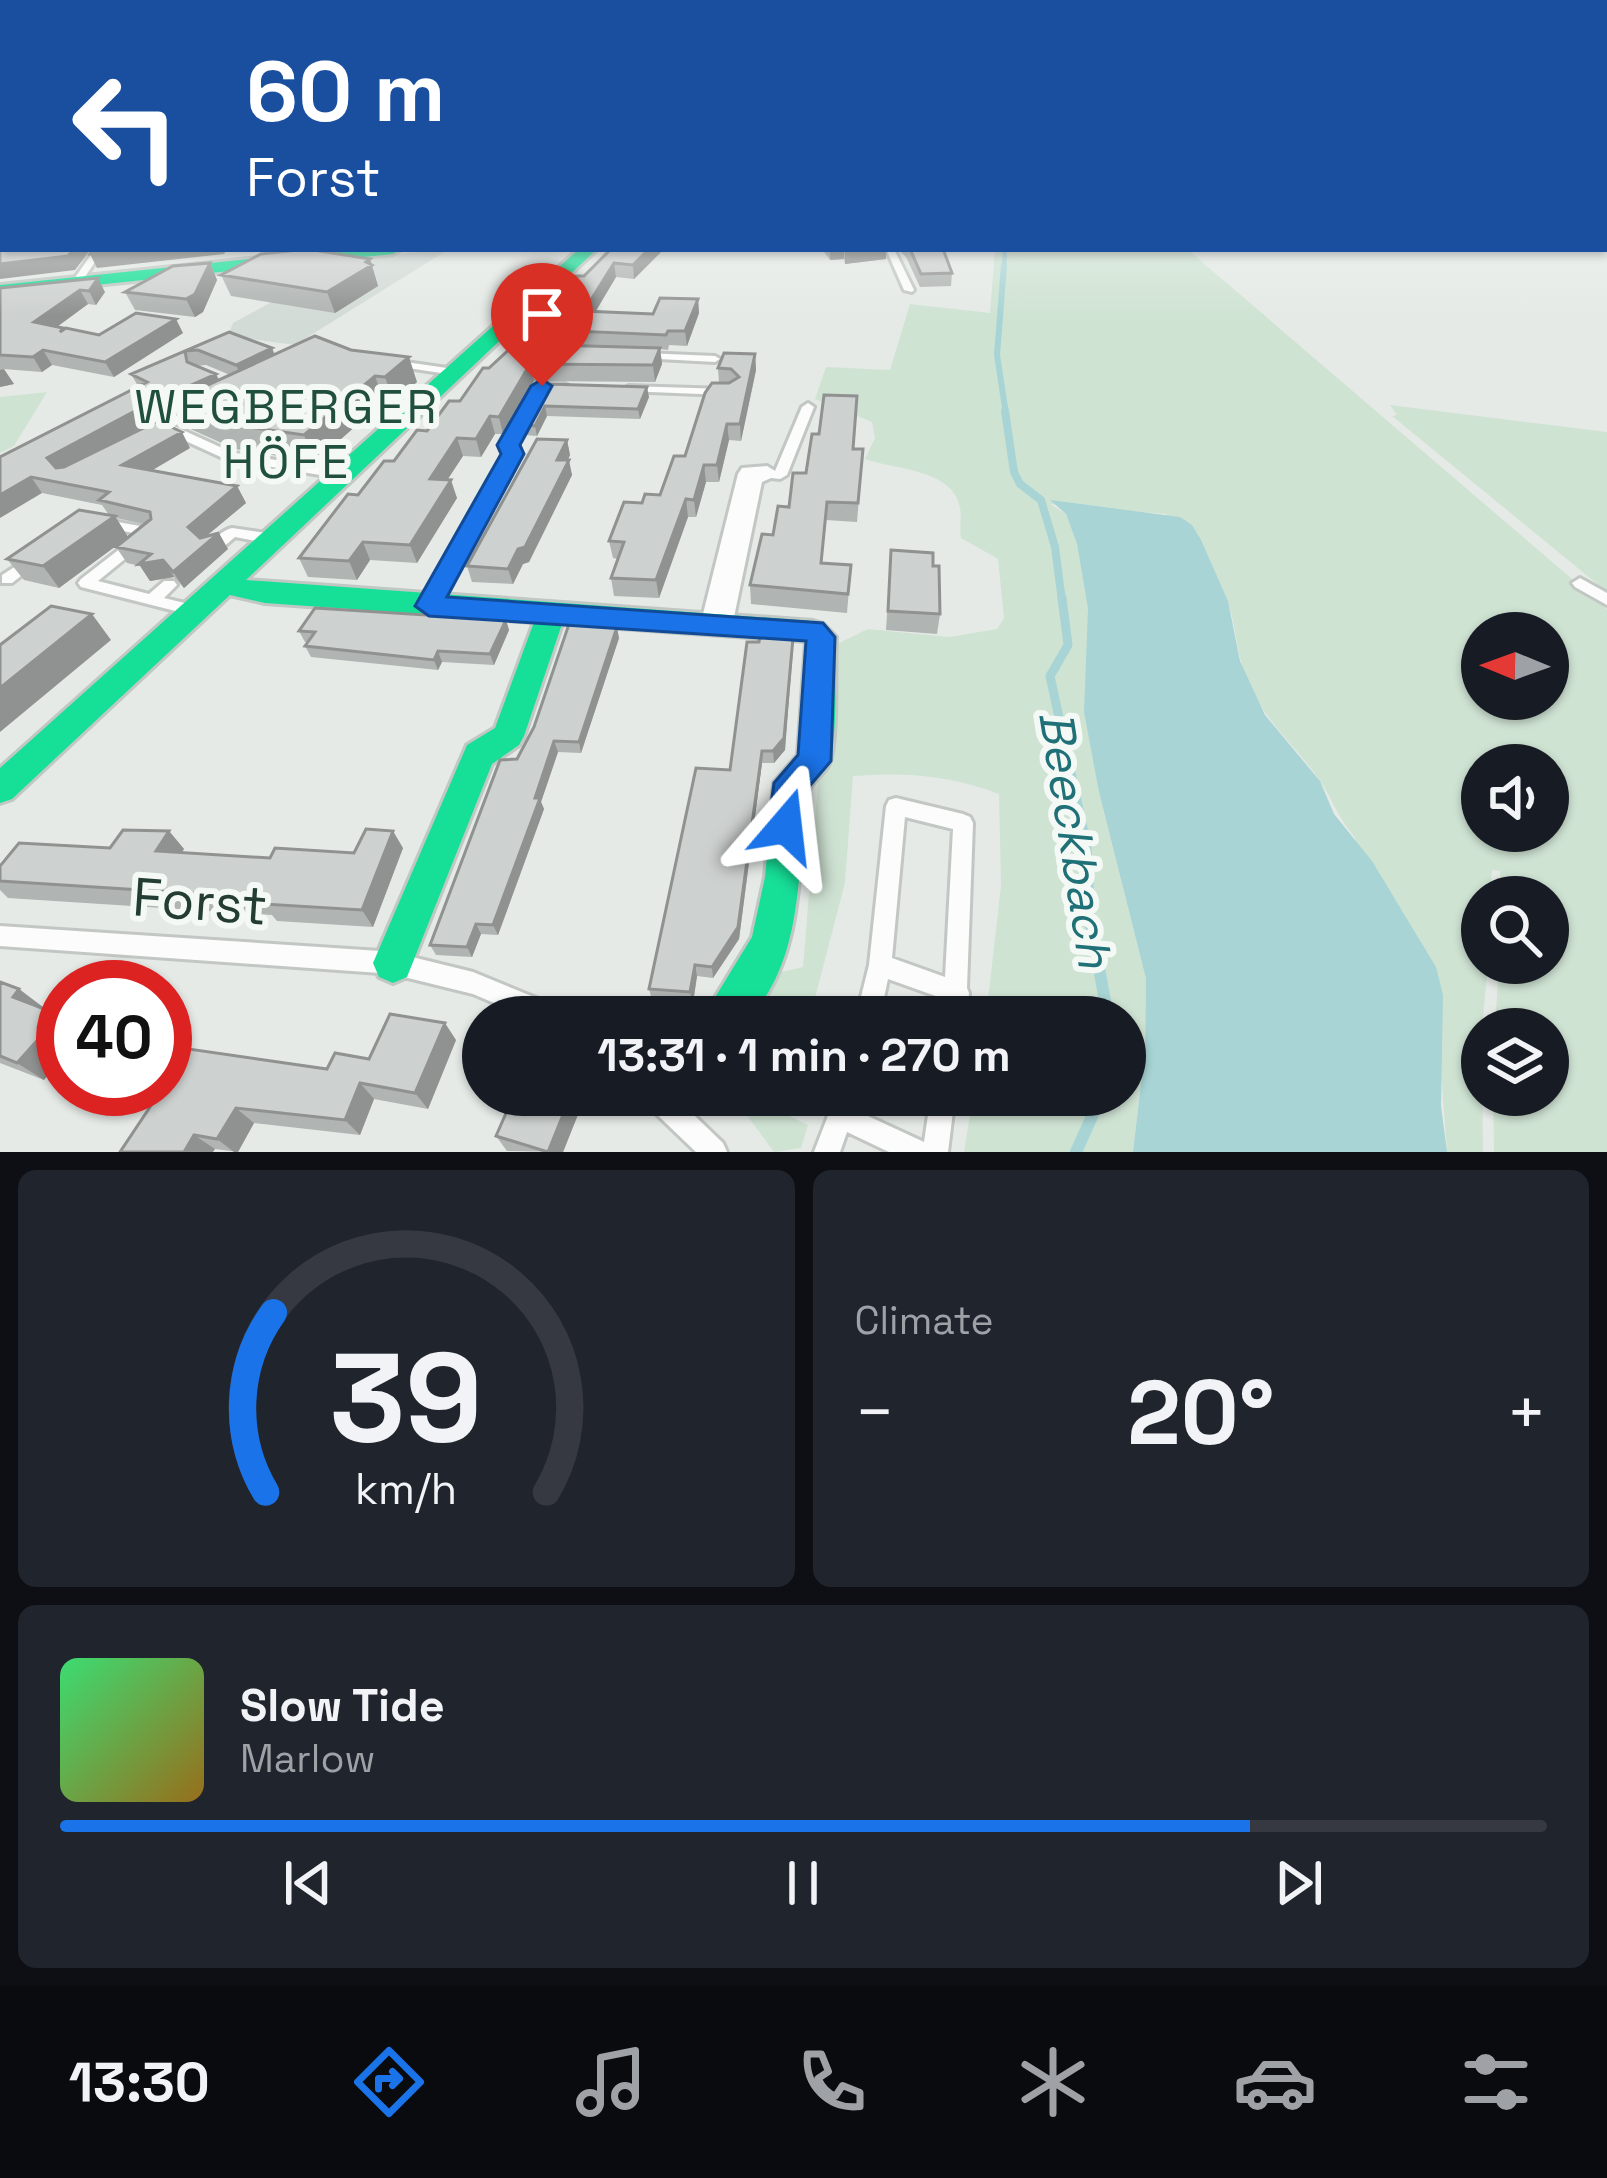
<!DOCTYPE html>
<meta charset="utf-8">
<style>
body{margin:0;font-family:"Space Grotesk",sans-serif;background:#20242c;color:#f1f3f6;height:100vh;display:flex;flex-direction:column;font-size:45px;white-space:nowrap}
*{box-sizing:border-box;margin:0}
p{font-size:39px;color:#9ea1a6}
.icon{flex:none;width:66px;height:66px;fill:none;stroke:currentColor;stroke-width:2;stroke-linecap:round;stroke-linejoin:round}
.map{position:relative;height:1152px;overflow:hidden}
.panel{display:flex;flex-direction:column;gap:18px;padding:18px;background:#0d0f14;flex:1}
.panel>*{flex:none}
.top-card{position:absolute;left:0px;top:0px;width:1608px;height:252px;box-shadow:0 3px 9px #0004;background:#1a4fa0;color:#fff;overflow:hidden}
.needle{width:78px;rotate:271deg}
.buttons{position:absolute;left:1461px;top:612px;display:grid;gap:24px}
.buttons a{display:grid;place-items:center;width:108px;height:108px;border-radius:50%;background:#171b24;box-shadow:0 3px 9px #0004;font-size:60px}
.speed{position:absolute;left:36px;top:960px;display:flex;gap:24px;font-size:60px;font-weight:700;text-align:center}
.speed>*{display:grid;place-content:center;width:156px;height:156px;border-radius:50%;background:#171b24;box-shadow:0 3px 9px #0004;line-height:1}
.speed .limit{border:18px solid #d22;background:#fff;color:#111}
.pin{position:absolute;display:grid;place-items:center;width:102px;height:102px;color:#fff;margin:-123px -51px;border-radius:50% 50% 50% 0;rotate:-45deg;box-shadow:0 0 12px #0007}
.pin .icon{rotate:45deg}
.me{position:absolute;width:132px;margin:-66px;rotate:17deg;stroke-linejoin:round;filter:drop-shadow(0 0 9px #0008)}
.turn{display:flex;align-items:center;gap:42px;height:252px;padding:0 48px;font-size:54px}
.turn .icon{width:156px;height:156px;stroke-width:2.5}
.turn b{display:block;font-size:84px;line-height:102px}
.big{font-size:90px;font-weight:600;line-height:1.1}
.panel .tile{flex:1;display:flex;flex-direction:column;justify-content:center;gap:18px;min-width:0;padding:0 42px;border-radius:18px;background:#20242c}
.panel .dial{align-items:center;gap:0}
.dial svg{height:312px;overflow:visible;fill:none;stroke:#363941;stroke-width:7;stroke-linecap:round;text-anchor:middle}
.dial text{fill:#f1f3f6;stroke:none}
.song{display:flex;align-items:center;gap:36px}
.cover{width:144px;height:144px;border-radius:18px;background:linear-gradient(135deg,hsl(140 70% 55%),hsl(40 70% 35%))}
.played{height:12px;border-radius:6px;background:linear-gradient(90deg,#1a73e8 80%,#363941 80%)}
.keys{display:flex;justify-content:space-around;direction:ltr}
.heat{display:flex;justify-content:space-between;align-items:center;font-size:66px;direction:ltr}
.panel .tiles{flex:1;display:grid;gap:18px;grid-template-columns:1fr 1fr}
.tile:last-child{grid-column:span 2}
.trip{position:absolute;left:462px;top:996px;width:684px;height:120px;border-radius:60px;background:#171b24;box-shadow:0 3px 9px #0004;font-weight:600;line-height:120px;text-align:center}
.dock{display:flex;height:192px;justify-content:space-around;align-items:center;background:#090b0e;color:#9ea1a6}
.dock .icon{width:84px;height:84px}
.dock .active{color:#1a73e8}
.dock b{font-size:54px;color:#f1f3f6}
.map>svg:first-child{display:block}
</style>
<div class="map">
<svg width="1607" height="1152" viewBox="0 0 1607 1152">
<rect width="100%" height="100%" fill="#e5eae7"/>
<!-- built -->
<path fill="#d3dbd7" d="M449,249L295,345L228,336L233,323L350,259Z"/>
<!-- green -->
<path fill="#cfe3d3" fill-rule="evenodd" d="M995,249H1187L1607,609V1152H1494L1493,1095H1548V1029H1495L1499,963H1548V897H1500V871L1492,870L1490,897H1482V963H1488L1482,1029L1483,1152H1447L1440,1059L1354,836C1338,818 1333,800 1320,781C1298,748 1266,723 1249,685C1236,657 1237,625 1226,597C1214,566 1186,540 1166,514L1050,504L1066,514L1077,544L1088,609L1099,792L1146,979L1145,1049L1133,1152H964L973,1095H1125V1017H986L1001,886L999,794C949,775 905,772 853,776L845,883L810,1017H747L777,973L803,967L829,648L868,629L949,637L997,629L1004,618L998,559L961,538C959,528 962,518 960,508C954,469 892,469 865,459L875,438L872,422L815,399L826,367L890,370L910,304L990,313ZM1482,633H1548V699H1482ZM1482,765H1548V831H1482Z
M47,392L14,446L0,453V397Z
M1390,405L1607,432V592L1392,416L1397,415Z
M732,1095H784L779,1111L808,1125L801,1148L774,1152Z"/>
<!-- water -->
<path fill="#a8d4d6" d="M1050,500L1180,517L1192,525L1201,540L1228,601L1240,661L1265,715L1320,781L1334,814L1372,861L1436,967L1443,995L1441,1106L1447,1152H1133L1145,1049L1146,979L1099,792L1084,712L1088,609L1077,544L1066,514Z"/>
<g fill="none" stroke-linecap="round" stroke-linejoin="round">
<!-- stream-far4 -->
<path stroke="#a8d4d6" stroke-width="4.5" d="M1004,268L1005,249"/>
<!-- stream-far3 -->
<path stroke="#a8d4d6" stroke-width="6" d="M1004,265L997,355L1006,414"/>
<!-- stream-far2 -->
<path stroke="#a8d4d6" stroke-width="8" d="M1005,411L1014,472L1020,484L1041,500L1055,547L1062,601"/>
<!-- stream-far1 -->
<path stroke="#a8d4d6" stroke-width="9" d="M1062,598L1068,645L1050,676L1086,842"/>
<!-- stream -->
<path stroke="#a8d4d6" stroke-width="12" d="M1085,839L1089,913L1105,1001L1102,1017
M1076,1152L1094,1112V1095"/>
<!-- lane casing -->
<g stroke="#c2c7c4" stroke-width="6">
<path id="lane" d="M95,249H104L80,284H74L72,282Z
M886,249H894L914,290L912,292L904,290Z
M644,353L715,356L720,359L715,362L640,358V354Z
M392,360L454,369L460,372L454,375L388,365V361Z
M542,382L563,383L569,386L563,389H546L514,445L519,455L437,606L434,610H424L421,606L507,455L502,445L536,385Z
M629,386L725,389L731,392L725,395L625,391L623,389Z
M808,403L814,407L787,475L780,479L762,477L760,474L762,471H775L802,407Z
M196,406L200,407V413L174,426L233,453L338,470L345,474L338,478L225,459L164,431L148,438L142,434Z
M101,519L151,528L158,532L98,581L149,594L164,581H174L177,585L164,598L197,606L199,610L197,614L191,615L81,587L78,583L81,579L139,534L96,526L94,523Z
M232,528L266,533L273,538L266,543L235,537L220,550H210L208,547C213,539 223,530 232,528Z
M30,557L35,559L37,562L35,565L12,583H2V575Z
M1580,578L1607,593V605L1575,587L1572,583Z
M896,798L963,814L970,817L973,823L967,988L969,993L967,1017H943L944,999L888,979L880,1017H856L869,965L886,806L889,800ZM905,817L953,829L945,977L892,958Z
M0,926L380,951L388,954L391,962L388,970L380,973L0,946Z
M404,955L473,972L563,1009L567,1017H527L473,994L404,977L396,974L393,966L396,958Z
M643,1095H673L723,1143L727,1152H696L646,1104Z
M836,1095H860L855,1110L924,1142L931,1095H955L948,1152H889L847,1132L840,1152H814Z"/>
</g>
<!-- street casing -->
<g stroke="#c2c7c4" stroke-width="6">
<path id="street" d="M767,466L780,474L762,482L733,622L728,630H706L701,622L738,474L742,468Z"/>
</g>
<!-- fast casing -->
<g stroke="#c1c8c4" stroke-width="6">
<path id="fast" d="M346,249H401L393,254L0,295V285Z
M579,249H597L246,580L813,621L823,624L836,637C834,676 838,720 831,758C828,774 809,780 807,796C796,873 805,953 751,1017H703L752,937L765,877L774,783L798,755L806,641L562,624L524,736L519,745L492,764L407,977L393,983L379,977L373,963L467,745L495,728L534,622L265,603L230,595L12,799L0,803V768Z"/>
</g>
<!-- lane -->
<use href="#lane" fill="#fbfcfb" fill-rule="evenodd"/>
<!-- street -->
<use href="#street" fill="#fbfcfb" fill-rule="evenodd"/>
<!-- fast -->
<use href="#fast" fill="#16e098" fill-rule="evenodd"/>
</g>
<!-- wall -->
<path fill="#b0b4b2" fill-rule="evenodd" d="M611,249H664L634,279L616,277L595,312L653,314L698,299L699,313L687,346L669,345L668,350L660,349L662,364L655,382L534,381L503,434H495L481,457L463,456L447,480L457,498L417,563L370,560L357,580L308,577L299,558L358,495L460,401L489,368L585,346L530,344L526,329Z
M822,249H886V259L845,264L844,259L830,260Z
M898,249H943L952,273L951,286L920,287L906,257Z
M370,259L378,286L335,313L231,296L221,275Z
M210,263L217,280L203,312L195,317L135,310L125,292Z
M0,288L105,292L96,305L88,304L57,327L64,330L99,335L183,333L114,377L52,365L42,372L3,369L14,384L0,387Z
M229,332L272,348L274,355L417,382L394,402L384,401L315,462L235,449L186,427L177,410L156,419L116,442L190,448L151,471L237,486L246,503L206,536L228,549L184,588L174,577L150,581L140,566L127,563L116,547L144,524L116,518L128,537L59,588L24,580L7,559L109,515L102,505L42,493L0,457L138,386L131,374ZM206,365L230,375L219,380L216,374L195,366Z
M755,354L756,370L741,441L729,440L719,482H706L696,517H688L659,598L614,596L611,578L618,559L613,558L609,541L642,503L660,495L685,456L719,383L718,368Z
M546,384L649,397L640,419L547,416L537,436L525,435L522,425Z
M567,440L570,455L568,460L572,475L529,562L523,564L513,584L472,582L467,566Z
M854,449H863L857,522L826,520L822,563L851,565L847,613L751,604L750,585L773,535L789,507Z
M891,550L933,566L940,614L937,634L886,630Z
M506,620L509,630L494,665L442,662L438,670L311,657L305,646L308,642H305L299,631Z
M619,638L581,753L558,752L541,802L544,809L498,935L481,934L472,957L436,955L430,945L517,759Z
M793,650L785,750L774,763H762L739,939L713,978L697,976L693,1003L652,1000L649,989L730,770Z
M169,831L184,849L182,852L270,858L403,848L373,927L277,921L272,915L8,898L0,890V866L110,848Z
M0,982L19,989L44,1008V1080L0,1063Z
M456,1040L428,1109L374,1099L360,1135L254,1123L238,1152L215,1149L120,1152L327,1069Z
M514,1095H576L581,1107L563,1152L507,1151L496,1136Z"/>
<!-- shaded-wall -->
<path fill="#909291" d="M74,249H91L75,270L0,279V264Z
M141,249H227L224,254L97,268L90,254Z
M649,249H664L634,279L633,265Z
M830,249H844V259L830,260Z
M859,249H886V259L845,264V250Z
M370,259L378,286L335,313L327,292Z
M210,263L217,280L203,312L195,317L186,299Z
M614,263L616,277L587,326L584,311Z
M98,278L105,292L96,305L89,291Z
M80,290L88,304L43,337L34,322Z
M698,299L699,313L687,346L685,331Z
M176,319L183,333L114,377L105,362Z
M272,348L278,363L243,380L236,365Z
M660,348L662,364L655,382L653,365Z
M43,350L52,365L42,372L33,357Z
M755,354L756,370L741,441L740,424Z
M409,357L417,382L394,402L385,377Z
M530,364L534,381L503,434L499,417Z
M4,369L14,384L0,387V370Z
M216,374L223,389L173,401L177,410L156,419L58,474L47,458L148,404Z
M375,376L384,401L315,462L304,435Z
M647,387L649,397L640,419L638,409Z
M545,406L547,416L537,436L535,426Z
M490,416L495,434L481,457L476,439Z
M727,424L729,440L719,482L717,465Z
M182,432L190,448L132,482L122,465Z
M457,438L463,456L436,497L430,479Z
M567,440L570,455L561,474L557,460Z
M569,460L572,475L529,562L523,564L513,584L508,569Z
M704,465L706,482L696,517L694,500Z
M31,477L42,493L0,518V495Z
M451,480L457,498L417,563L410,545Z
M237,486L246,503L198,543L188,527Z
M686,499L688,517L659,598L656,580Z
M115,516L128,537L59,588L43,566Z
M219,533L228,549L184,588L173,572Z
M363,542L370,560L357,580L349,561Z
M163,560L174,577L150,581L139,564Z
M92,614L111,640L0,732V688Z
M506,620L509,630L494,665L490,654Z
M617,627L619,638L581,753L579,742Z
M793,638L785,750L774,763L773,751Z
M438,651L442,662L438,670L434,660Z
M554,741L558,752L541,802L544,809L498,935L493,925Z
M762,751V763L739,939L713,978L712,967Z
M169,831L184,849L172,868L156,851Z
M393,831L403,848L373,927L362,910Z
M476,924L481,934L472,957L467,947Z
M695,965L697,976L693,1003L690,992Z
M19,989L44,1008L38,1015L13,997Z
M60,1015L63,1017V1058L44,1080L17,1063Z
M445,1023L456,1040L428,1109L415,1093Z
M360,1083L374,1099L360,1135L345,1120Z
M571,1095H576L581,1107L563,1152H548Z
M236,1108L254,1123L238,1152H234L217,1139Z
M194,1135L215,1149L213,1152H184Z"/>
<!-- building -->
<path fill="#cdd1cf" stroke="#909291" stroke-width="3" d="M0,178H3V233H0Z
M3,245V249H74L68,256L0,264V246Z
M93,249H141L90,254Z
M307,249L370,259L366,262L372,265L327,292L221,275L261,254Z
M611,249H649L633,265L614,263L584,311L653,314L660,298L698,299L685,331H668L666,335L526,329L571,276H584Z
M910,249H943L952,273L921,274Z
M210,263L195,294L186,299L125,292L173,266Z
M98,278L89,291L80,290L34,322L63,328L60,332L66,328L99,335L136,313L176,319L105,362L43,350L33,357L0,355V288Z
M229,332L272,348L236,365L198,350L185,351L187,362L216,374L148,404L47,458L56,468L64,467L158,421L182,432L122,465L237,486L188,527L200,538L219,533L173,572L163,560L139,564L151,554L116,547L151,519L150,512L99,500L109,492L31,477L0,495V457L147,382L131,374Z
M315,336L351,350L409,357L385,377L375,376L304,435L222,423L173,401Z
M515,344L660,348L653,365L530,364L499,417L490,416L476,439L457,438L430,479L451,480L410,545L363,542L349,561L299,558L348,494L358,495L384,461H394L417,430L427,431L449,401H460L483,368H489Z
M724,353L755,354L740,424H727L717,465H704L694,500L686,499L656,580L611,578L624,542L609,541L624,502L642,503L645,494L660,495L674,456H685L705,393L712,383H729L739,377L731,369L718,368Z
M546,384L647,387L638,409L545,406L535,426L522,425Z
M824,395L857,396L853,449H863L858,503L827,502L821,563L851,565L848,594L750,585L762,534L773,535L778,506L789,507L793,473H806L812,434H819Z
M537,439L567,440L557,460H569L525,547L518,549L508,569L467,566Z
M79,510L115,516L43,566L7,559Z
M891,550L933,553V566H939L940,614L888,611Z
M51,606L92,614L0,688V645Z
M315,608L506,620L490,654L438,651L434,660L305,646L315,632L299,631Z
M569,624L617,627L579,742L554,741L535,798H540L493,925L476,924L467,947L430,945L500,760L517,759L534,727Z
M760,636L793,638L784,738L773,751H762L738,927L712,967L695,965L690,992L649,989L696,768L730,770L747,642H759Z
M366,829L393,831L362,910L263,904L266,898L0,881V866L19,843L110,848L123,830L169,831L156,851L270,858L275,848L354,853Z
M0,982L19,989L13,997L60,1015L17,1063L0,1056Z
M390,1014L445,1023L415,1093L360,1083L345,1120L236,1108L217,1139L194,1135L184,1152H120L162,1089H165V1085L189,1049L327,1069L335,1053L369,1059Z
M514,1095H571L548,1152L496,1136Z"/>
<!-- sky -->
<linearGradient id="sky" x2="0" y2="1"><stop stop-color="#8ec1e1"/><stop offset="0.49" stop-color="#f3f6f4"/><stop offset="1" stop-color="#f3f6f4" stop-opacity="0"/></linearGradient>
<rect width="1607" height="316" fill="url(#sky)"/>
<!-- route -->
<path fill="#1a73e8" stroke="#114b97" stroke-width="3" d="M542,379L552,386L520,445L524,454L447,597L823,623L835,637L831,761L807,789L799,837L786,842L773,837L768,826L774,783L798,755L806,641L429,616L415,606L501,454L497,445L531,386Z"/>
<g text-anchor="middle" stroke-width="12" stroke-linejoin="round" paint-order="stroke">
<!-- neighbourhood labels -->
<g font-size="48" letter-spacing="3" fill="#204f3f" stroke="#f4f9f6">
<text x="287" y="423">WEGBERGER<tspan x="287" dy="55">HÖFE</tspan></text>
</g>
<!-- water labels -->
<g font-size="48" font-style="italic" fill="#207077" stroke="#f4f9f6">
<text transform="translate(1076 839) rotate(81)" y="17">Beeckbach</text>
</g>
<!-- near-street labels -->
<g font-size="54" fill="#233d34" stroke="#f4f9f6">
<text transform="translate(200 901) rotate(4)" y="19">Forst</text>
</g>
</g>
</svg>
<div class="buttons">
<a><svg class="needle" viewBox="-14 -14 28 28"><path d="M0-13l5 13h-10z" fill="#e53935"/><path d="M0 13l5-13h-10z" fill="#9ea1a6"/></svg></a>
<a><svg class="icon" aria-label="sound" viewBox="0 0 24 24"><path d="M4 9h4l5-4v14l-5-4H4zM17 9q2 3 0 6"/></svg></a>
<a><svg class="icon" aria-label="search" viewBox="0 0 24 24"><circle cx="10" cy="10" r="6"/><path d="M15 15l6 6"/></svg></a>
<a><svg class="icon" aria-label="layers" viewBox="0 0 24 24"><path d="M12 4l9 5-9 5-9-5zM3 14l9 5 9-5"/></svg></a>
</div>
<div class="speed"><div class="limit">40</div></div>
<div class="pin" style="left:542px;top:386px;background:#d93025"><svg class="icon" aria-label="arrive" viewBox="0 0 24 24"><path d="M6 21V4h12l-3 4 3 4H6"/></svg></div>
<svg class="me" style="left:786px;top:826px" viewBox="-20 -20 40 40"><path d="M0-17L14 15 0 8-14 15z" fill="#1a73e8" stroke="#fff" stroke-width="4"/></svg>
<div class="trip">13:31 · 1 min · 270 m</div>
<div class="top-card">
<div class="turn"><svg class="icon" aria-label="left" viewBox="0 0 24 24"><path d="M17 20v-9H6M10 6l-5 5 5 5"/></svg><div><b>60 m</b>Forst</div></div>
</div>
</div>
<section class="panel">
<div class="tiles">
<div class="tile dial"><svg viewBox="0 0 100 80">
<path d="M14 69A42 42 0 1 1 86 69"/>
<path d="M14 69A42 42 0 0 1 16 23" stroke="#1a73e8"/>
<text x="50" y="56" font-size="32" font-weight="700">39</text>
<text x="50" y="72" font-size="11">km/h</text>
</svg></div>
<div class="tile"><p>Climate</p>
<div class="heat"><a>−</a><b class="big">20°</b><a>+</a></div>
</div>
<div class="tile">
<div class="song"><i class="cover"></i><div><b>Slow Tide</b><p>Marlow</p></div></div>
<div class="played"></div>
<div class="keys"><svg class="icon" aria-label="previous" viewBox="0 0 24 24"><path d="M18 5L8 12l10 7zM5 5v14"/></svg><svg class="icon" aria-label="pause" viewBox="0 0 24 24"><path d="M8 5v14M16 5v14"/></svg><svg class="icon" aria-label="next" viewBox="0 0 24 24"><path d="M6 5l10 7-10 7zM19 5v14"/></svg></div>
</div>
</div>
</section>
<nav class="dock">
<b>13:30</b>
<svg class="icon active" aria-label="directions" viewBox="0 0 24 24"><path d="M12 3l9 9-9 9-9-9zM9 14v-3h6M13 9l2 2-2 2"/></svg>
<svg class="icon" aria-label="music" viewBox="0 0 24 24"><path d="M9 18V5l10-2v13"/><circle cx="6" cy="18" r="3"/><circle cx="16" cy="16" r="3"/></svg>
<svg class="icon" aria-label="phone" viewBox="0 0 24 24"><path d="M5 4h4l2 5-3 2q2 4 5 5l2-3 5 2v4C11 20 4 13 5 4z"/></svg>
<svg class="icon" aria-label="climate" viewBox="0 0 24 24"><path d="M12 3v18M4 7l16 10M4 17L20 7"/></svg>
<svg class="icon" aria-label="car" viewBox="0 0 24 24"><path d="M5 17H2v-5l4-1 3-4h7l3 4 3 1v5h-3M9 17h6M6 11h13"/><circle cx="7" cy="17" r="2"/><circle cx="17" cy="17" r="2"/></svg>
<svg class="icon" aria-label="filters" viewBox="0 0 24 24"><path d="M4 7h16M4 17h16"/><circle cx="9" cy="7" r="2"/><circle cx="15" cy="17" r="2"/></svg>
</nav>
